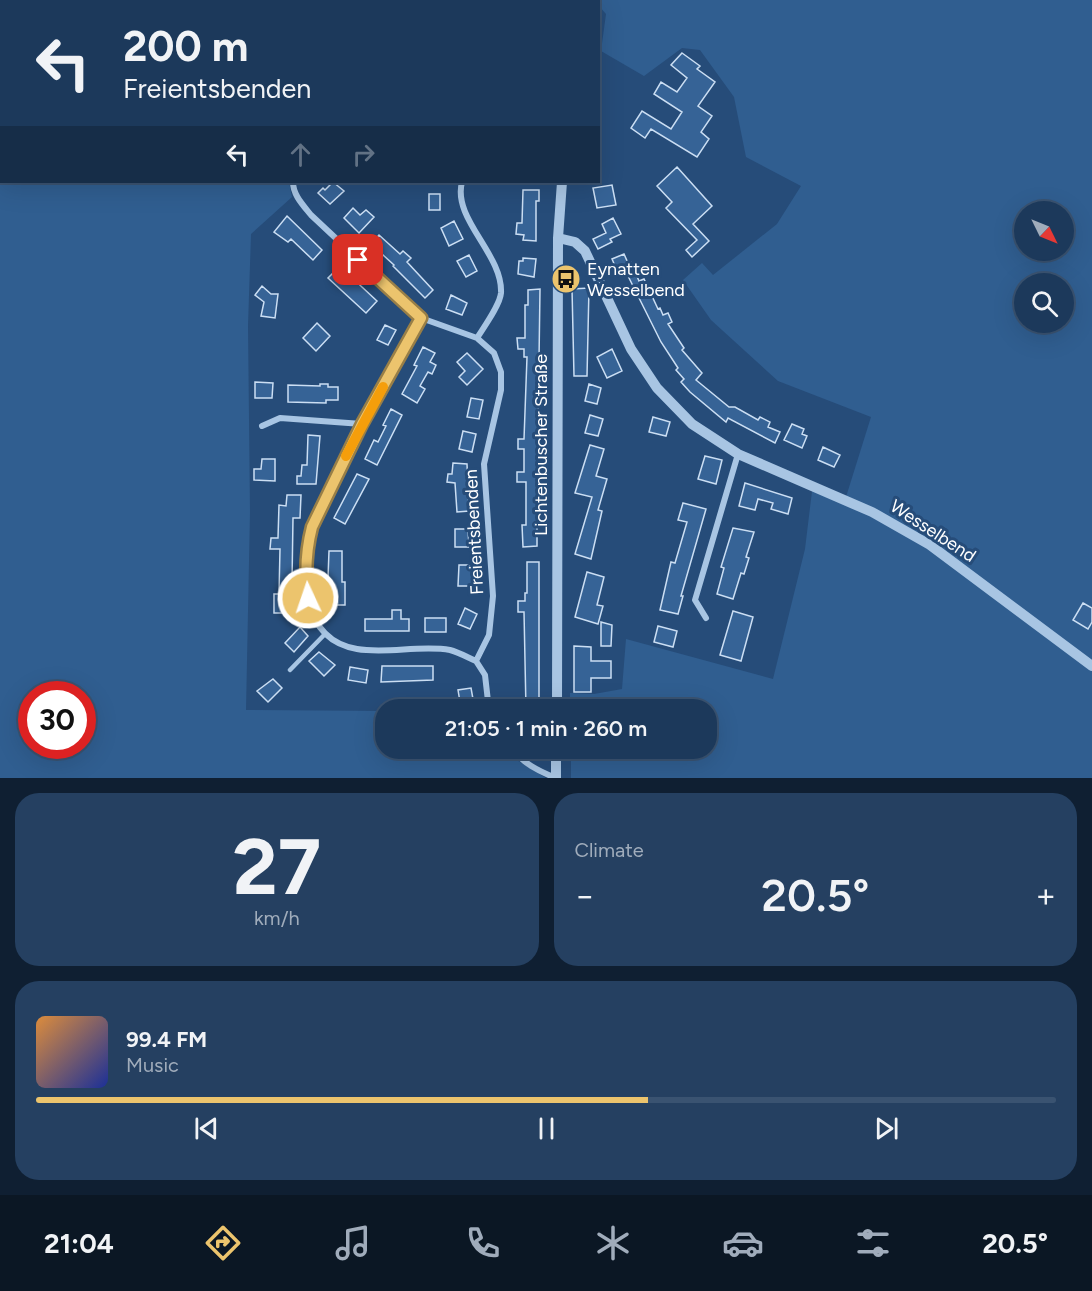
<!DOCTYPE html>
<meta charset="utf-8">
<style>
body{margin:0;font-family:Figtree,sans-serif;background:#254061;color:#f1f3f6;height:100vh;display:flex;flex-direction:column;font-size:22px;white-space:nowrap}
*{box-sizing:border-box;margin:0}
p{font-size:20px;color:#a0acbb}
.icon{flex:none;width:33px;height:33px;fill:none;stroke:currentColor;stroke-width:2;stroke-linecap:round;stroke-linejoin:round}
.map{position:relative;height:778px;overflow:hidden}
.panel{display:flex;flex-direction:column;gap:15px;padding:15px;background:#0f1f32;flex:1}
.panel>*{flex:none}
.top-card{position:absolute;left:0px;top:0px;width:600px;height:183px;box-shadow:0 6px 24px #0002,0 0 0 2px #3a5371;background:#1c395b;color:#f1f3f6;overflow:hidden}
.needle{width:39px;rotate:133deg}
.buttons{position:absolute;left:1014px;top:201px;display:grid;gap:12px}
.buttons a{display:grid;place-items:center;width:60px;height:60px;border-radius:50%;background:#1c395b;box-shadow:0 6px 24px #0002,0 0 0 2px #3a5371;font-size:30px}
.speed{position:absolute;left:18px;top:681px;display:flex;gap:12px;font-size:30px;font-weight:700;text-align:center}
.speed>*{display:grid;place-content:center;width:78px;height:78px;border-radius:50%;background:#1c395b;box-shadow:0 6px 24px #0002,0 0 0 2px #3a5371;line-height:1}
.speed .limit{border:9px solid #d22;background:#fff;color:#111}
.pin{position:absolute;display:grid;place-items:center;width:51px;height:51px;color:#fff;margin:-26px;border-radius:12px;box-shadow:0 3px 9px #0006}
.me{position:absolute;width:66px;margin:-33px;rotate:357deg;stroke-linejoin:round;filter:drop-shadow(0 0 4px #0008)}
.turn{display:flex;align-items:center;gap:21px;height:126px;padding:0 24px;font-size:27px}
.turn .icon{width:78px;height:78px;stroke-width:2.5}
.turn b{display:block;font-size:42px;line-height:51px}
.lanes{display:flex;align-items:center;height:57px;padding:0 24px;background:#0003;justify-content:center;gap:30px;direction:ltr}
.lanes .off{opacity:.35}
.big{font-size:45px;font-weight:600;line-height:1.1}
.panel .widget{flex:1;display:flex;flex-direction:column;justify-content:center;gap:9px;min-width:0;padding:0 21px;border-radius:24px;background:#254061}
.panel .dial{align-items:center;gap:0}
.dial b{font-size:78px;line-height:1}
.song{display:flex;align-items:center;gap:18px}
.cover{width:72px;height:72px;border-radius:9px;background:linear-gradient(135deg,hsl(30 70% 55%),hsl(230 70% 35%))}
.played{height:6px;border-radius:3px;background:linear-gradient(90deg,#ecc46d 60%,#3a5371 60%)}
.keys{display:flex;justify-content:space-around;direction:ltr}
.heat{display:flex;justify-content:space-between;align-items:center;font-size:33px;direction:ltr}
.panel .tiles{flex:1;display:grid;gap:15px;grid-template-columns:1fr 1fr}
.widget:last-child{grid-column:span 2}
.trip{position:absolute;left:375px;top:699px;width:342px;height:60px;border-radius:24px;background:#1c395b;box-shadow:0 6px 24px #0002,0 0 0 2px #3a5371;font-weight:600;line-height:60px;text-align:center}
.menu{display:flex;height:96px;justify-content:space-around;align-items:center;background:#0b1724;color:#a0acbb}
.menu .icon{width:42px;height:42px}
.menu .active{color:#ecc46d}
.menu b{font-size:27px;color:#f1f3f6}
.map>svg:first-child{display:block}
</style>
<div class="map">
<svg width="1092" height="778" viewBox="0 0 1092 778">
<rect width="100%" height="100%" fill="#264c79"/>
<!-- green -->
<path fill="#305e90" fill-rule="evenodd" d="M0,0H249L2,2V182H289L292,197L251,234L248,326L250,512L246,710L385,711L386,748L499,749L546,778H0ZM32,694H82V746H32Z
M593,0H1092V778H571V749L706,748V710L570,709V693L594,694L622,689L626,639L773,679L805,549L813,483L846,497L871,417L778,381L711,320L683,280L702,263L713,275L777,224L801,186L746,157L734,97L700,50L682,48L644,76L601,51L606,14L599,6L598,2ZM1024,212H1064V250H1024ZM1024,284H1064V322H1024Z"/>
<!-- building -->
<path fill="#366396" stroke="#cbdef3" stroke-width="1.5" d="M682,53L700,66L697,69L715,82L698,106L712,116L701,132L709,139L697,157L651,129L645,138L631,128L642,111L671,129L682,112L654,94L661,82L677,92L687,78L671,65Z
M677,167L712,206L693,224L709,241L692,257L686,250L697,240L666,208L672,202L657,186Z
M333,182L344,191L330,204L318,193L323,188L325,190Z
M612,185L616,205L597,208L593,188Z
M523,190H539V201H536V241L523,240L524,235L516,234L517,223H522Z
M429,194H440V210H429Z
M353,208L360,215L366,210L374,217L359,233L344,218Z
M287,216L322,250L313,260L291,239L288,242L274,232Z
M613,218L621,234L610,239L612,242L598,249L593,239L606,233L602,224Z
M454,221L463,239L449,246L441,228Z
M379,235L400,254L403,251L411,258L407,262L433,290L425,298L393,266L394,265L371,244Z
M624,254L628,263L631,262L639,281L644,279L658,309L660,308L663,315L668,313L672,322L668,324L684,348L682,350L702,373L696,380L729,407H735L758,420L760,417L770,422L768,427L780,432L775,443L728,418L726,422L690,392L681,382L684,379L676,370L678,368L661,342L626,272L619,275L612,259Z
M469,255L477,271L466,277L457,261Z
M523,258L536,259L534,277L518,274L519,261H523Z
M337,269L345,277L348,274L377,301L366,313L328,278Z
M262,286L271,294H278L275,318L261,316L264,302L255,295Z
M589,288L587,376H574L572,289Z
M540,289L538,431L539,511H537V546L523,547L522,525H526V482H517V472H524V449H518V439H524L527,357H524V349H518L517,338H525V305H528V290Z
M451,295L467,303L462,315L446,309Z
M317,323L330,336L316,351L303,338Z
M385,325L396,330L388,345L377,340Z
M423,347L435,353L430,362L436,365L432,374L428,372L420,386L425,389L417,403L402,394L417,366L414,365Z
M612,349L622,371L607,378L597,357Z
M467,353L483,369L467,385L459,377L465,371L457,362Z
M255,382L273,383L272,398H255Z
M320,384H328V387H338V400H326V403L288,402V385L320,386Z
M589,384L601,388L597,404L585,401Z
M471,398L483,400L479,419L467,417Z
M391,409L402,415L377,465L365,459L374,440L378,442L386,426L383,425Z
M590,415L603,419L598,436L585,433Z
M653,417L670,422L666,436L649,432Z
M792,424L804,429L802,434L807,436L802,448L784,440Z
M463,431L476,434L472,452L459,449Z
M308,435L320,436L316,484H297V476H301L302,465H307Z
M590,445L604,449L596,476L607,479L598,510L602,511L591,559L575,554L592,497L575,493Z
M823,447L840,455L834,467L818,460Z
M705,456L722,460L716,484L698,479Z
M262,459H275V481L254,480V469H261Z
M453,463L467,464L469,511L457,512L455,483L447,482L448,474H452Z
M357,474L369,479L345,524L334,518Z
M745,483L792,498L788,514L771,509L773,503L758,499L755,510L739,506Z
M287,495H301L300,518H293L292,582H289L288,613H274V594H279L280,549H270L271,538H278L279,505L286,506Z
M683,503L706,509L681,596H683L678,614L660,610L671,562L675,563L687,522L678,520Z
M733,528L754,532L746,557L749,558L744,574L741,573L733,599L717,594L724,568L721,567Z
M455,529H468L469,547H455Z
M329,551H342V582H345V605H327Z
M527,562H539V704H535V709H526L524,612H518V601H525V593H527Z
M459,565H472V586H458Z
M587,572L604,577L597,605L603,606L598,624L575,617Z
M1083,603L1092,608V622L1088,629L1073,620Z
M465,608L477,614L470,629L458,624Z
M392,610H401V619H409V631H365V619H392Z
M733,611L753,617L741,661L720,655Z
M425,618H446V632H425Z
M601,622L612,625L611,646H601Z
M658,626L677,631L673,647L654,642Z
M300,627L308,636L294,652L285,643Z
M574,646L591,647V661H611V678H591V692H574Z
M319,652L335,665L324,676L309,661Z
M382,666H433V680L381,682Z
M350,667L368,670L366,683L348,680Z
M273,679L282,688L268,702L257,691Z
M471,688L475,710H445V705L460,702L458,690Z"/>
<g fill="none" stroke-linecap="round" stroke-linejoin="round">
<!-- service -->
<path stroke="#a8c5e3" stroke-width="4.5" d="M565,0L567,2
M290,670L325,634"/>
<!-- minor -->
<path stroke="#a8c5e3" stroke-width="6" d="M310,0L311,2
M293,182C293,195 303,205 311,215L421,318L362,424L312,527C301,572 299,639 357,649C386,654 421,645 450,650C458,652 467,657 476,661
M462,182C452,219 503,254 501,293C500,305 484,327 477,338L494,353L501,372V390L484,464L493,596L489,635L476,661L485,675L489,710
M421,318L477,338
M262,426L280,418L362,424
M706,618L695,600L738,454
M511,748C523,763 538,771 556,778"/>
<!-- tertiary -->
<path stroke="#a8c5e3" stroke-width="10" d="M559,0V2
M558,238L575,242L585,251L631,349L657,388L692,424L738,454L872,512L930,545L1092,666
M557,710L558,238L562,182
M556,778V748"/>
</g>
<g fill="none" stroke-linecap="round" stroke-linejoin="round">
<!-- route casing -->
<g stroke="#997f47" stroke-width="15">
<path id="route" d="M308,598C305,574 306,550 312,527L362,424L421,318L358,260"/>
</g>
<!-- route -->
<use href="#route" stroke="#ecc46d" stroke-width="10"/>
<!-- slow -->
<path stroke="#f59e0b" stroke-width="10" d="M346,456L383,387"/>
</g>
<!-- icons -->
<defs>
<g id="bus-disc" transform="scale(1.5)"><circle r="9.5" fill="#ecc46d" stroke="#264c79"/><path d="M-5-6H5V4H4V6H2V4H-2V6H-4V4H-5ZM-3.5-4V0h7V-4ZM-3.5 1.2v1.5H-2V1.2ZM2 1.2v1.5H3.5V1.2Z" fill="#111"/></g>
</defs>
<g fill-rule="evenodd">
<use href="#bus-disc" x="566" y="279"/>
</g>
<g text-anchor="middle" stroke-width="6" stroke-linejoin="round" paint-order="stroke">
<!-- poi labels -->
<g font-size="18" fill="#fff" stroke="#264c79" text-anchor="start">
<text x="587" y="275">Eynatten<tspan x="587" dy="21">Wesselbend</tspan></text>
</g>
<!-- street labels -->
<g font-size="18" fill="#fff" stroke="#264c79">
<text transform="translate(541 445) rotate(-90)" y="6">Lichtenbuscher Straße</text>
<text transform="translate(933 531) rotate(33)" y="6">Wesselbend</text>
<text transform="translate(474 532) rotate(-93)" y="6">Freientsbenden</text>
</g>
</g>
</svg>
<div class="buttons">
<a><svg class="needle" viewBox="-14 -14 28 28"><path d="M0-13l5 13h-10z" fill="#e53935"/><path d="M0 13l5-13h-10z" fill="#a0acbb"/></svg></a>
<a><svg class="icon" aria-label="search" viewBox="0 0 24 24"><circle cx="10" cy="10" r="6"/><path d="M15 15l6 6"/></svg></a>
</div>
<div class="speed"><div class="limit">30</div></div>
<div class="pin" style="left:358px;top:260px;background:#d93025"><svg class="icon" aria-label="arrive" viewBox="0 0 24 24"><path d="M6 21V4h12l-3 4 3 4H6"/></svg></div>
<svg class="me" style="left:308px;top:598px" viewBox="-20 -20 40 40"><circle r="17" fill="#ecc46d" stroke="#fff" stroke-width="3"/><path d="M0-11L8 9 0 5-8 9z" fill="#fff"/></svg>
<div class="trip">21:05 · 1 min · 260 m</div>
<div class="top-card">
<div class="turn"><svg class="icon" aria-label="left" viewBox="0 0 24 24"><path d="M17 20v-9H6M10 6l-5 5 5 5"/></svg><div><b>200 m</b>Freientsbenden</div></div>
<div class="lanes"><svg class="icon" aria-label="left" viewBox="0 0 24 24"><path d="M17 20v-9H6M10 6l-5 5 5 5"/></svg><svg class="icon off" aria-label="ahead" viewBox="0 0 24 24"><path d="M12 20V5M6 11l6-6 6 6"/></svg><svg class="icon off" aria-label="right" viewBox="0 0 24 24"><path d="M7 20v-9h11M14 6l5 5-5 5"/></svg></div>
</div>
</div>
<section class="panel">
<div class="tiles">
<div class="widget dial"><b>27</b><p>km/h</p></div>
<div class="widget"><p>Climate</p>
<div class="heat"><a>−</a><b class="big">20.5°</b><a>+</a></div>
</div>
<div class="widget">
<div class="song"><i class="cover"></i><div><b>99.4 FM</b><p>Music</p></div></div>
<div class="played"></div>
<div class="keys"><svg class="icon" aria-label="previous" viewBox="0 0 24 24"><path d="M18 5L8 12l10 7zM5 5v14"/></svg><svg class="icon" aria-label="pause" viewBox="0 0 24 24"><path d="M8 5v14M16 5v14"/></svg><svg class="icon" aria-label="next" viewBox="0 0 24 24"><path d="M6 5l10 7-10 7zM19 5v14"/></svg></div>
</div>
</div>
</section>
<nav class="menu">
<b>21:04</b>
<svg class="icon active" aria-label="directions" viewBox="0 0 24 24"><path d="M12 3l9 9-9 9-9-9zM9 14v-3h6M13 9l2 2-2 2"/></svg>
<svg class="icon" aria-label="music" viewBox="0 0 24 24"><path d="M9 18V5l10-2v13"/><circle cx="6" cy="18" r="3"/><circle cx="16" cy="16" r="3"/></svg>
<svg class="icon" aria-label="phone" viewBox="0 0 24 24"><path d="M5 4h4l2 5-3 2q2 4 5 5l2-3 5 2v4C11 20 4 13 5 4z"/></svg>
<svg class="icon" aria-label="climate" viewBox="0 0 24 24"><path d="M12 3v18M4 7l16 10M4 17L20 7"/></svg>
<svg class="icon" aria-label="car" viewBox="0 0 24 24"><path d="M5 17H2v-5l4-1 3-4h7l3 4 3 1v5h-3M9 17h6M6 11h13"/><circle cx="7" cy="17" r="2"/><circle cx="17" cy="17" r="2"/></svg>
<svg class="icon" aria-label="filters" viewBox="0 0 24 24"><path d="M4 7h16M4 17h16"/><circle cx="9" cy="7" r="2"/><circle cx="15" cy="17" r="2"/></svg>
<b>20.5°</b>
</nav>
